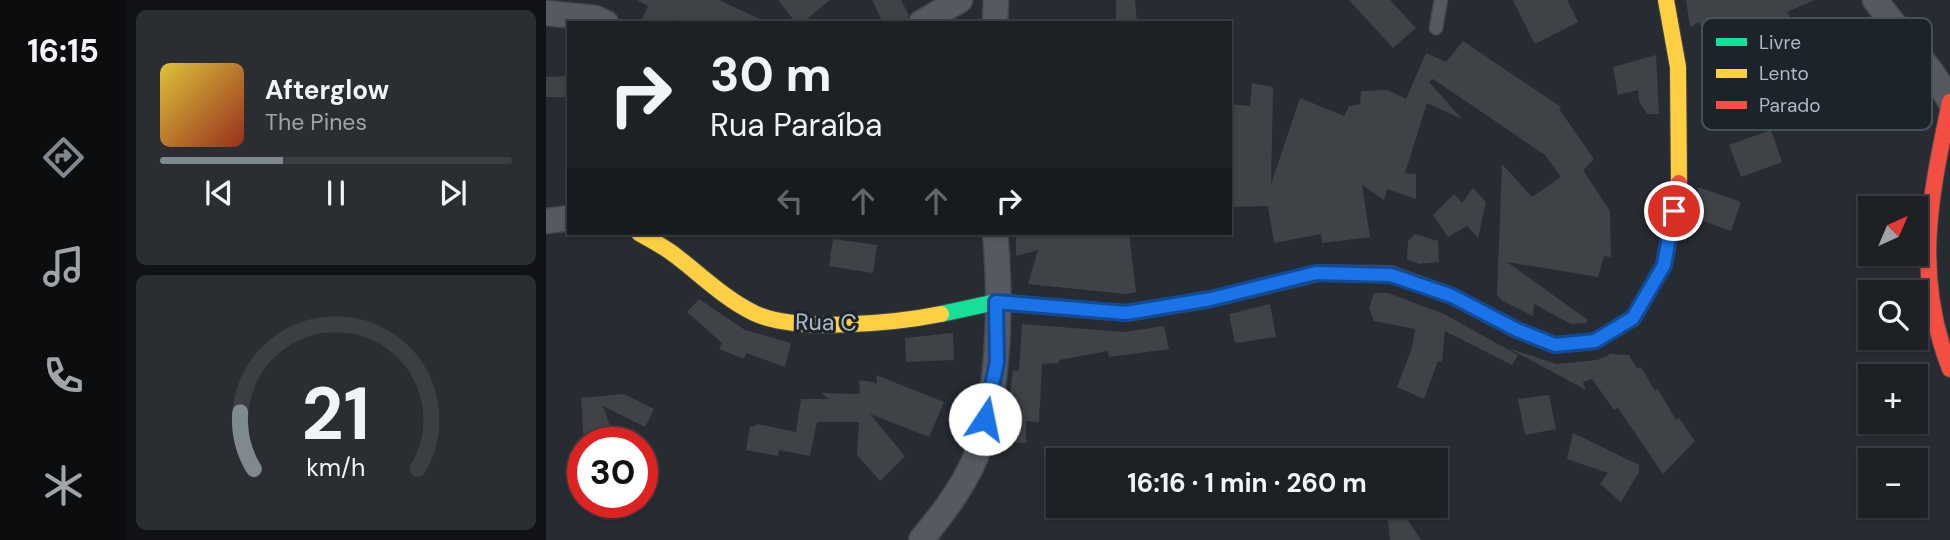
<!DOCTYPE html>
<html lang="pt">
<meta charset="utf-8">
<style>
body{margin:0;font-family:"DM Sans",sans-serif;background:#2a2e32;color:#f1f3f6;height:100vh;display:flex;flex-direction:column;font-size:26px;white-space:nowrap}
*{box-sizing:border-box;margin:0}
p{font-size:23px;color:#a0a3a7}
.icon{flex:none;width:38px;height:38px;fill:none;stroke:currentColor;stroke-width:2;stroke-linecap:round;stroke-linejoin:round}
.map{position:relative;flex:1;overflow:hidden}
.details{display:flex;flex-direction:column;gap:10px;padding:10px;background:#101215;width:420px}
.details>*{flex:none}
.banner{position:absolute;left:21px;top:21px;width:665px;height:214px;border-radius:0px;box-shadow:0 2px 5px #0004,0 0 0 2px #3b3e43;background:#1d2126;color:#f1f3f6;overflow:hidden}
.needle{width:46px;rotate:44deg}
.buttons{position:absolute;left:1312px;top:196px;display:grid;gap:14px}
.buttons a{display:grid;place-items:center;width:70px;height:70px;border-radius:0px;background:#1d2126;box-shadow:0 2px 5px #0004,0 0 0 2px #3b3e43;font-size:35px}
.speed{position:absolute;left:21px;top:427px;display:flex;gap:14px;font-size:35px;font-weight:700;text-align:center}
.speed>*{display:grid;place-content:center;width:91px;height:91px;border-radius:50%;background:#1d2126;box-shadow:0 2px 5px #0004,0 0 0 2px #3b3e43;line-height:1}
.speed .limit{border:10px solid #d22;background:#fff;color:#111}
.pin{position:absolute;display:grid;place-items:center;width:60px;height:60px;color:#fff;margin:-30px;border:4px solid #fff;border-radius:50%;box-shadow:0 2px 7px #0007}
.me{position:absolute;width:77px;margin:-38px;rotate:11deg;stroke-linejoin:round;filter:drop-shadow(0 0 5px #0008)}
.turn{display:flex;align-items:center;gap:24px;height:147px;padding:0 28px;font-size:32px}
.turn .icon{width:91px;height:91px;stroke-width:2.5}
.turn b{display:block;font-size:49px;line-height:60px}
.lanes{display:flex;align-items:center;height:66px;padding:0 28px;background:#0003;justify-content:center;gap:35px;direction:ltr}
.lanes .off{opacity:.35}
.details .tile{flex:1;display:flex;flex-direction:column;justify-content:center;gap:10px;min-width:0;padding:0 24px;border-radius:10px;background:#2a2e32}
.details .dial{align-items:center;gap:0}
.dial svg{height:182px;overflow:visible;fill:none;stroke:#3b3e43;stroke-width:7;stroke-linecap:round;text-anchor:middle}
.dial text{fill:#f1f3f6;stroke:none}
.song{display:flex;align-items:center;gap:21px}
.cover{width:84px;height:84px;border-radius:10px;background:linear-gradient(135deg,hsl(50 70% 55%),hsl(10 70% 35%))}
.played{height:7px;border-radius:4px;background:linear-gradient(90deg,#808890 35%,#3b3e43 35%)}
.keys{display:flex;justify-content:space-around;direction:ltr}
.trip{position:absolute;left:500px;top:448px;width:402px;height:70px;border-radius:0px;background:#1d2126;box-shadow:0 2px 5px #0004,0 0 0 2px #3b3e43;font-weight:700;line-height:70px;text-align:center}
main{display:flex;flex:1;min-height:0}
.dock{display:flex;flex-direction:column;width:126px;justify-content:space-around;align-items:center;background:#0c0d0f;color:#a0a3a7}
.dock .icon{width:49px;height:49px}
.dock .selected{color:#808890}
.dock b{font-size:32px;color:#f1f3f6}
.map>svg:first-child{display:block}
</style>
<main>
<nav class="dock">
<b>16:15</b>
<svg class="icon selected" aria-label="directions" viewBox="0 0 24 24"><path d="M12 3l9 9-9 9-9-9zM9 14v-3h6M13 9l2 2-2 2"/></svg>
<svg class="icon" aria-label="music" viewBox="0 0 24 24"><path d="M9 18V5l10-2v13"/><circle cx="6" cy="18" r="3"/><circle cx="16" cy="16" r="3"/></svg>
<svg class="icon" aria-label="phone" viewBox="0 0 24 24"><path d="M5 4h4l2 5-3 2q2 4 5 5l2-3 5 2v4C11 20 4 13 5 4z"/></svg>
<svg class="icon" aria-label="climate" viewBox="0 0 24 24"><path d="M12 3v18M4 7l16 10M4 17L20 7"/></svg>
</nav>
<section class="details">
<div class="tile">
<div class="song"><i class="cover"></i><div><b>Afterglow</b><p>The Pines</p></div></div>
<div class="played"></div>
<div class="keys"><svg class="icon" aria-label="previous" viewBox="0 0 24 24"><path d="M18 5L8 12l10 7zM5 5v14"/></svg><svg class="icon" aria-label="pause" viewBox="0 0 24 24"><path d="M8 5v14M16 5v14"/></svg><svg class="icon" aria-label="next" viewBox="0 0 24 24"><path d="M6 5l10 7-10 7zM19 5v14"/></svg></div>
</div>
<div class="tile dial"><svg viewBox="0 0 100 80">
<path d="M14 69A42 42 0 1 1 86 69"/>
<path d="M14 69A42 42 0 0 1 8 44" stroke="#808890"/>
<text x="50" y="56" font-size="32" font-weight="700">21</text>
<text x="50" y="72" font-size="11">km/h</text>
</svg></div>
</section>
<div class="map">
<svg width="1404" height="540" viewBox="0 0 1404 540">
<rect width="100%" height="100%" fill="#272c32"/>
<!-- building -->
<path fill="#3f4348" d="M91,0H173L222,23H146L133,18L131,23H94L102,6Z
M232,0H284L256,23H250Z
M326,0H355L363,15L360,23H337Z
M570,0H589L591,23H570Z
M803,0H844L870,28L847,48Z
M967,0H1021L1032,22L989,44Z
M1140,0H1268L1241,12L1247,21L1231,31L1224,19L1193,32L1205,56L1224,80L1220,83L1243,112L1216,122L1199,95L1183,108L1161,81L1177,68L1153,22L1144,27Z
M917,41L1015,107L1013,109L1048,159L1037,170L1064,211L1065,257L1058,256L1052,277L961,262L1042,320L1040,323L1025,324L988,304L987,316L957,301L951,295L956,164L986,197L1015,177L999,155L887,79L883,82L916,119L881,103L859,173L870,174V199L841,189L838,200L816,185L824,237L776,243L775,234L728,243L722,206L684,207V104L704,106L706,83L727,87L725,184L754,98L798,116L803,106L814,104L815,91L842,90L860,99L880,53L900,62Z
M1110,55L1113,114H1101L1093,101L1092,90L1072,95L1067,67Z
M20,76V97H0V77Z
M1225,130L1236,162L1195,177L1183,145Z
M1152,187L1195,202L1185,231L1146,217Z
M927,188L940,202L932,238L921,226L902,237L887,215L908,194L916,203Z
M470,233H583L590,292L579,294L482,284L492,250L470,256Z
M869,234L892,241L893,262L873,264L861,259L862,241Z
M287,239L331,245L327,273L283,266Z
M828,293H842L898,314L972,355L966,365L899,331L896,362L892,361L878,399L851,387L866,348L869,329L828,321L823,308Z
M153,299L199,330L245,343L239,367L200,353L198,359L173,349L176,343L141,312Z
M724,304L730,337L689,343L683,314Z
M476,324L578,332L618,326L623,349L563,357L562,351L513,360V363L496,364L493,422L480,421V443L450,441L460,399L463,400L467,370L473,371Z
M407,333L408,360L360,362L359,338Z
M962,348L1010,364L1051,360L1065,354L1083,355L1091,369L1095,367L1109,391L1112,389L1130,420L1133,418L1149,441L1117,474L1072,408L1068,410L1046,379L1037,382L1040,390Z
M330,375L398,402L383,437L324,414L359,456L334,481L311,455L313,422H271L264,456L233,450L232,456L200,450L204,426L208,427L211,424L250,432L255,399H283L275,393L314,394L313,380L331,383Z
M78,394L108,409L99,427L57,406L70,443H38L35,398Z
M1003,395L1010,429L979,435L972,399Z
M1027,433L1093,465V472L1075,502L1054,484L1062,473L1021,459Z
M842,520H862L875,540H844Z"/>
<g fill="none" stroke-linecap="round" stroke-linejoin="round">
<!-- lane casing -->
<g stroke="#44484c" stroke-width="15">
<path id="lane" d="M890,28L895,0"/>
</g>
<!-- street casing -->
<g stroke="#44484c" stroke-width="27">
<path id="street" d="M1329,0L1387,74L1404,101
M0,13L49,18L60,23
M375,23L414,0
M449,23L450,0
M0,221L23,218
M375,540C398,512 423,480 434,445C454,385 455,295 449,233"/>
</g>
<!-- fast casing -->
<g stroke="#44484c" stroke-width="18">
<path id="fast" d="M395,314L450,302L580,313L665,299L773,273"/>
</g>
<!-- slow casing -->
<g stroke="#44484c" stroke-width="18">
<path id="slow" d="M1120,0L1132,67L1133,183
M93,233C105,240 119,247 130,256C155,275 179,299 208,313C250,333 350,323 395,314"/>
</g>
<!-- jam casing -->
<g stroke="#44484c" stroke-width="18">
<path id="jam" d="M1404,102C1384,198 1367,274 1404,369
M773,273L845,274L906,296L971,330L1009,345L1049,341L1087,318L1118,265L1133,183"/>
</g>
<!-- lane -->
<use href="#lane" stroke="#565a60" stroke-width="12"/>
<!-- street -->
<use href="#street" stroke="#565a60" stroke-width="24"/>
<!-- fast -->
<use href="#fast" stroke="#16e098" stroke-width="16"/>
<!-- slow -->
<use href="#slow" stroke="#ffcf43" stroke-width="16"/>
<!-- jam -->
<use href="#jam" stroke="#f24e42" stroke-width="16"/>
</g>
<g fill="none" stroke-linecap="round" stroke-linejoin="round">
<!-- route casing -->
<g stroke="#114b97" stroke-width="18">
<path id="route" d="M439,419L451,362L450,302L580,313L665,299L770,273L845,275L906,296L971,330L1009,345L1049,341L1087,318L1118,265L1128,211"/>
</g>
<!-- route -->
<use href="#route" stroke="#1a73e8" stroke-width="12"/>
</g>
<g text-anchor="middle" stroke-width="6" stroke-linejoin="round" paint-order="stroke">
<!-- street labels -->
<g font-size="23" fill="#b0b9c3" stroke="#1b232b">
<text transform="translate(280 322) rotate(1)" y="8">Rua C</text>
</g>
</g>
<!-- legend -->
<rect x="1156" y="18" width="230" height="112" rx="10" fill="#1b232b" stroke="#485059" stroke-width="2"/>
<rect x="1170" y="38" width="31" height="8" fill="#16e098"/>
<rect x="1170" y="69" width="31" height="9" fill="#ffcf43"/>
<rect x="1170" y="101" width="31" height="8" fill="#f24e42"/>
<g font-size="19" fill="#b0b9c3">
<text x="1213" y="49">Livre</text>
<text x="1213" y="80">Lento</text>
<text x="1213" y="112">Parado</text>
</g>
</svg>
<div class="buttons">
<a><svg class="needle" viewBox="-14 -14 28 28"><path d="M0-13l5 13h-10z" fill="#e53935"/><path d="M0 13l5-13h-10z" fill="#a0a3a7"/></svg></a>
<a><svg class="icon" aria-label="search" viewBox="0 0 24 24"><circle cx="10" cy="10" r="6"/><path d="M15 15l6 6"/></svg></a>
<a>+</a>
<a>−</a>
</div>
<div class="speed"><div class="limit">30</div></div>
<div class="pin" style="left:1128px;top:211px;background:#d93025"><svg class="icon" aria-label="arrive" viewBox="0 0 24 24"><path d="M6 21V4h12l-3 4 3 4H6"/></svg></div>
<svg class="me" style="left:439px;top:419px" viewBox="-20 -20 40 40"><circle r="19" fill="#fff"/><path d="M0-13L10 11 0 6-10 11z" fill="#1a73e8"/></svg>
<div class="trip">16:16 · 1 min · 260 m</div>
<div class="banner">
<div class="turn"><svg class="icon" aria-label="right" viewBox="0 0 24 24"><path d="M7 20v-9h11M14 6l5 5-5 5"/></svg><div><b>30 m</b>Rua Paraíba</div></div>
<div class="lanes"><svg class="icon off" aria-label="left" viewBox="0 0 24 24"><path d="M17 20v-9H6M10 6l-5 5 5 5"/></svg><svg class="icon off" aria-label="ahead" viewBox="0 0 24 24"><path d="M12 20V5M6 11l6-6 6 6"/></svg><svg class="icon off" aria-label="ahead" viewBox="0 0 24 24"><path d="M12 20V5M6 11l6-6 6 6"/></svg><svg class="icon" aria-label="right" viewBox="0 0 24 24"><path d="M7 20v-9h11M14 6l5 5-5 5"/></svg></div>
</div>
</div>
</main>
